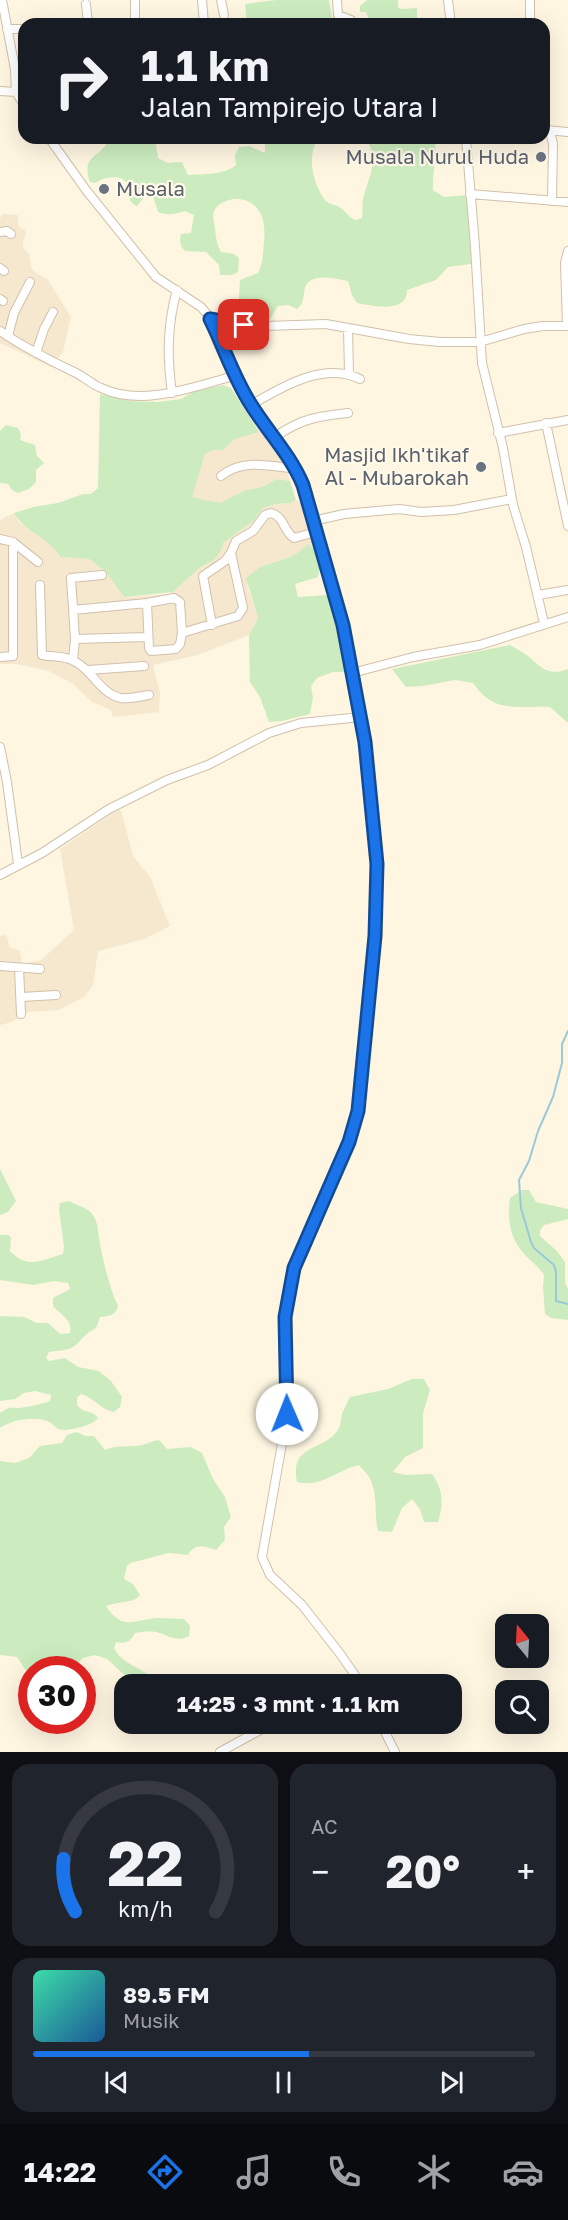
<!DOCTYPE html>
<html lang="id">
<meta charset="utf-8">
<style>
body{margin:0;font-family:"Golos Text",sans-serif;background:#20242c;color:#f1f3f6;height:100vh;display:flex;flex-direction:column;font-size:22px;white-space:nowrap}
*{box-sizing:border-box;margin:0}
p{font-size:20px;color:#9ea1a6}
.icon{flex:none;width:33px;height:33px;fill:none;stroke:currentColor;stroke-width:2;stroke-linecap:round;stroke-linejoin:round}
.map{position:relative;height:1752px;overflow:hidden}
.details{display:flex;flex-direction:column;gap:12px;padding:12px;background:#0d0f14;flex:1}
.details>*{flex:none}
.top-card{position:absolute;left:18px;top:18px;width:532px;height:126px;border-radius:18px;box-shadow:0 6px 24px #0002;background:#171b24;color:#f1f3f6;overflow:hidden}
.needle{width:39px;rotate:342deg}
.tools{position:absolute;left:495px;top:1614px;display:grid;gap:12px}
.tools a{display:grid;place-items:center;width:54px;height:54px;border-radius:12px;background:#171b24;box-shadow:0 6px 24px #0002;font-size:30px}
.speed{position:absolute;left:18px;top:1656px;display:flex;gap:12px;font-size:30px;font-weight:700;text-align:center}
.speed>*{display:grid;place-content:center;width:78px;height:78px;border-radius:50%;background:#171b24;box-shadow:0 6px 24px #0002;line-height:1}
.speed .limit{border:9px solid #d22;background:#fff;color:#111}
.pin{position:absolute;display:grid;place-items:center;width:51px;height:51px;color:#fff;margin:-26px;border-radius:12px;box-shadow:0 3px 9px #0006}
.me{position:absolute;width:66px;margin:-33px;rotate:359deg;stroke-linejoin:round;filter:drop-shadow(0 0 4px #0008)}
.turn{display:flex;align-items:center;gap:21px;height:126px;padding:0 24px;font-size:27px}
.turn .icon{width:78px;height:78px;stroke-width:2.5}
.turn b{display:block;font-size:42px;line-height:51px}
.big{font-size:45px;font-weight:700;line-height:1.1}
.details .widget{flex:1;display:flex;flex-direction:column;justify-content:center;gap:9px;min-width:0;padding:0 21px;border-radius:18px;background:#20242c}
.details .dial{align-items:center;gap:0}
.dial svg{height:156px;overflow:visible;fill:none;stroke:#363941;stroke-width:7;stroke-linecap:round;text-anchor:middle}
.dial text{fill:#f1f3f6;stroke:none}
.song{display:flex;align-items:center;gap:18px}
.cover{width:72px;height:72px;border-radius:9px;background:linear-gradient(135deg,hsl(160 70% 55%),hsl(210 70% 35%))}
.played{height:6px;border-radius:3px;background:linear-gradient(90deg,#1a73e8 55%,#363941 55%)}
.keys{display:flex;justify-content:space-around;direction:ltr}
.heat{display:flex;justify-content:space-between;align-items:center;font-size:33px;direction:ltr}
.details .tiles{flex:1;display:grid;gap:12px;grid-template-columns:1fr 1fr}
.widget:last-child{grid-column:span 2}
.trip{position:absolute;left:114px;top:1674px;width:348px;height:60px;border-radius:18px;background:#171b24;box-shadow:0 6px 24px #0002;font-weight:700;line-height:60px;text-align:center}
.menu{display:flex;height:96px;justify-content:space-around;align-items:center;background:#090b0e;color:#9ea1a6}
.menu .icon{width:42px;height:42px}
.menu .active{color:#1a73e8}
.menu b{font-size:27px;color:#f1f3f6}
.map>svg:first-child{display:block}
</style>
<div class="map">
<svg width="568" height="1752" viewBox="0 0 568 1752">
<rect width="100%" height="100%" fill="#fef6e1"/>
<!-- residential -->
<path fill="#f6e8cf" d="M2,214L18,215V226L25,230L26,234L23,241V248L29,254L32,270L48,280L71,317L63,352L51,367L0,343V219Z
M264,429L280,450L290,481L277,479L262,487L246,490L220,503L191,497L205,454L213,450H223L235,439Z
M296,500L303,502L314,541V548L309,545L293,556L260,567L247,585L258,618L249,635L198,655L153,665L160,694L159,712L113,717L111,710L92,702L73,684L49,671L16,664H0V520L14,513L19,522L52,546L60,557L89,559L105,571L124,597L170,594L199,568L214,560L223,543L252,522L263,508L276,504L290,503Z
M119,809L121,811L133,856L150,877L170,926L144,939L98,951L93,985L84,997L58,1010L28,1012L12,1022L0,1025V936L6,935L10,947L20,951L22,964L41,960L74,930L60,849Z"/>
<!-- green -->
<path fill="#ccecbf" d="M276,0H329L333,24H247L245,4Z
M367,0H398V7L401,9L417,8V24H371L366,12H360V6Z
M110,138H155L158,158L168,163L182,162L188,175C203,174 225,175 236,165L235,155L239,147L249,146L265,153V138H318C307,156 312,183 325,200C329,205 336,204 341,208C346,212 349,217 355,220L362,218C363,212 362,205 363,199C369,174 380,162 366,138H434C438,154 432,173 433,190L444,197L468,195L471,264L448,267L436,280L407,290C407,314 373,306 357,303L352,295L348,281C334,279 306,270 304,293C303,300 303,304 297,309L288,305L278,306L270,319H255L238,315L240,280L258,273C263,264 263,252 264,241C270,185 214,194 213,216C213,220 215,225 215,229C216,238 217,245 221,252L234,254L239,258L238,272L232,275H220L219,265L206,252L185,251C180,247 179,240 181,234L191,233L194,215L185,211C175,214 169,216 158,212L153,196L146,195L137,206L134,205L130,200C133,175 113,172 95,183L90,182C80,155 101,158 110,138Z
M223,385L231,388L259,432L235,439L223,450H213L205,454L192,497L220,503L246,490L262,487L277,479L290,481L296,500L290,503L276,504L263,508L252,522L223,543L222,549L214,560L199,568L173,592L124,597L105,571L89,559L60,557C50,538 24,532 14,513L33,507L58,503L83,494H91L98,488L100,394L128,401L158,402L181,399L193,392Z
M6,425L18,428L21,434L20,440L35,445L37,456L44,463L36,470V482L29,489L18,493L12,490L8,484L0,483V431Z
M309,544C318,552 321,566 318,577L295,584L298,597L328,595L347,667V672H333L317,678L311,686L313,698L310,714L282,721L269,722L260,697L250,682L249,635L258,618L246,578L260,567L293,556Z
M510,645C516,648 522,652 528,656C541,667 548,677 568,669V723L550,707C518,705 495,715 473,683L455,680L423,686L406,687L392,669Z
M0,1169L16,1201L8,1212L0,1215Z
M522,1190H529L536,1202L568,1209V1219L544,1225L540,1230V1236L557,1251L565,1262V1283L568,1289V1320L551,1318L545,1314L543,1287L544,1275C539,1267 533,1263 527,1257C510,1240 507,1221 510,1198Z
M69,1201C77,1206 88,1207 93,1215C98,1223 98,1230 99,1238C101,1252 111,1295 118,1305C116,1316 109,1316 100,1317L96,1328C86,1333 84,1337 77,1344C69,1352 58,1350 49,1352L46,1358L49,1361L65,1358L78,1367L99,1371L111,1381L122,1397L120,1407L114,1412C101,1410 95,1398 81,1394L77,1398V1405C83,1414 92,1409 98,1418C94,1425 72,1430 63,1430C57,1430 55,1426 51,1423C37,1415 13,1419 0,1428V1413C12,1404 13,1410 25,1407C33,1406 42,1404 50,1401L51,1395L35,1391L24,1393L15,1399L0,1401V1316L24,1317L37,1323H48L60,1334L70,1333C73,1320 61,1315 53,1306V1298L70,1289L68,1283L54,1281L33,1285L0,1280V1235H9L11,1238L10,1251C29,1270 42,1260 63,1254L64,1247L59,1209L60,1203Z
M412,1379H424L430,1390L423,1413V1448L405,1457L393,1472L406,1475L432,1474C443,1489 444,1504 438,1522H424L420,1509L412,1499L402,1508L392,1532L378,1531C374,1515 378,1497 371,1481C369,1475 363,1470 359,1465C335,1471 321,1488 297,1482C289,1442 325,1453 339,1428C341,1424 341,1419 342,1414C344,1409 347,1403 350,1397L388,1389Z
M77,1432L85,1436H94L105,1450C116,1445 124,1447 135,1446C143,1446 151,1441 159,1440L167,1449L191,1447L202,1453L213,1479L225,1497L231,1517L224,1527L225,1540L216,1550C205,1546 194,1543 188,1555L169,1553L130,1563L127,1566L124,1579L133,1584L140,1595C134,1604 117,1601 106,1606C123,1632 135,1619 159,1618C167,1618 175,1619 184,1619L190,1626L189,1636C176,1643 169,1635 156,1632C149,1631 142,1632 135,1633C130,1642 126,1644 116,1642L114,1648C121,1663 141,1668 153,1678L152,1681L146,1684L129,1679L107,1659L95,1655L83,1658L71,1669L32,1670L31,1678L17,1657L0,1655V1461L15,1463L29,1458L40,1446L62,1443L67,1435Z"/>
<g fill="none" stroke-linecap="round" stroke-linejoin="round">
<!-- stream -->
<path stroke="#9ac9da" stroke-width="2" d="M568,1031L562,1044V1063L553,1097L538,1131L529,1161L519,1180L521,1208L531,1242L534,1248L554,1265L556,1272V1301L568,1304"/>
<!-- minor casing -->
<g stroke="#d1c0aa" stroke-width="10">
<path id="minor" d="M2,0L15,69L16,92L24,105
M135,0V24
M202,0L204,24
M221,0L224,15
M337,0L338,15L351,20L352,24
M448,0L451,24
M86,4L88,24
M530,24V0
M7,29H24
M0,91L16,92
M546,130L568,132
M550,131L553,144L552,201
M49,138L86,190L156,277L201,307L207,314C219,334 224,358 235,378C255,415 286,446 303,485L343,625L365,742L377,864L375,936L355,1122L349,1142L294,1268L285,1317L287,1415L262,1557L270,1575L302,1605L341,1655L361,1684
M254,138L262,139
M466,138L475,246L482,363L503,448L513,505L526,547L544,623
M470,194L568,202
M0,232L7,231L11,234
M0,268L4,271
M0,299L3,301
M210,319L265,326L326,324L409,339L440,342H480L524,329L543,326H568
M567,326L565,263L568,251
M348,328L349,374
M0,331C23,347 47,359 72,371C82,375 90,383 99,387C141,408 192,387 234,376
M8,336L14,313L30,282
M36,353L44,329L53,312
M172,393C167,357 167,325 177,290
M251,405C282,387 324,361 360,379
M546,423L568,526
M498,433L568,420
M275,437C300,419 318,416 348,413
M221,476C243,458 271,466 296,469
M313,521L344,514L399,509L421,512L454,510L512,499
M0,539L13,542L38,562
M40,585L42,655C52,657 66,656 74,661C93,670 99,693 121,698C130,699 141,696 149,695
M538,595L568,590
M147,603L149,648L151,651L176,649L180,644L182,633L238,616L243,608L231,553
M73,610L147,603L174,598L180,602L182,633
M212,625L203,576L225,561L231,553L236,541L253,531L265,515L271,513C285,517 283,531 294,538L316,532
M75,639L148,637
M0,657L13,656V542
M73,660L75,639L71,578L102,575
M88,670L144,666
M352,673L413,657L480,645L568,617
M0,747L7,782L18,864
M0,875L42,853L109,809L167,780L208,765L269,733L301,723L361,717
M0,966L40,969
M19,968L21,1014
M21,997L56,995
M339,1684L354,1676
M381,1724L395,1752
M220,1752L271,1724"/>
</g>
<!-- minor -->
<use href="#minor" stroke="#fff" stroke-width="8"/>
</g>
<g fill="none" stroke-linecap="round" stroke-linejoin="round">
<!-- route casing -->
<g stroke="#114b97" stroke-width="15">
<path id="route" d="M244,325L210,319C224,347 233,376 250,403C267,431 290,454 303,485L343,625L365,742L377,864L375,936L358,1111L349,1142L294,1268L285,1317L287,1414"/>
</g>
<!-- route -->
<use href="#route" stroke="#1a73e8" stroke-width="10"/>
</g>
<!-- markers -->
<g fill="#6b7280" stroke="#fff9e9" stroke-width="2">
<circle cx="541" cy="157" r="6"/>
<circle cx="104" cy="189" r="6"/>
<circle cx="481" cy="467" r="6"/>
</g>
<g text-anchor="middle" stroke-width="4.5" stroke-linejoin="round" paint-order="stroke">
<!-- worship labels -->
<g font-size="20" fill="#5b616d" stroke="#fff9e9" text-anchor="end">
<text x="529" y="164">Musala Nurul Huda</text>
<text x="116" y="196" text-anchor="start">Musala</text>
<text x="469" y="462">Masjid Ikh'tikaf<tspan x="469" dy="23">Al - Mubarokah</tspan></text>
</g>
</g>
</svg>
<div class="tools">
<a><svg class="needle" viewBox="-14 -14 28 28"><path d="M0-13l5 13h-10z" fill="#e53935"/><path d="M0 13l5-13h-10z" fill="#9ea1a6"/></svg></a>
<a><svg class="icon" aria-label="search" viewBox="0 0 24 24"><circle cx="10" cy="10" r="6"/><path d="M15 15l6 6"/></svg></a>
</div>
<div class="speed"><div class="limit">30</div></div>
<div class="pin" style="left:244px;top:325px;background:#d93025"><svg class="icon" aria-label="arrive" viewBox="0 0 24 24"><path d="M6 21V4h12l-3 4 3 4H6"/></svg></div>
<svg class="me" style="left:287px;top:1414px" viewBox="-20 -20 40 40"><circle r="19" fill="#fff"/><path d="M0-13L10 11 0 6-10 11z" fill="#1a73e8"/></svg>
<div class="trip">14:25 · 3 mnt · 1.1 km</div>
<div class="top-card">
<div class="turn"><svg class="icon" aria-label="right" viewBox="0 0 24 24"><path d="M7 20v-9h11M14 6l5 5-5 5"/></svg><div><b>1.1 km</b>Jalan Tampirejo Utara I</div></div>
</div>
</div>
<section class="details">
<div class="tiles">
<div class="widget dial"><svg viewBox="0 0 100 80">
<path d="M14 69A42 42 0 1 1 86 69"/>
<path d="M14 69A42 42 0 0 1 8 42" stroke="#1a73e8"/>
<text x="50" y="56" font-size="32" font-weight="700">22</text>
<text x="50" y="72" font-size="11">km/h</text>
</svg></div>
<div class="widget"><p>AC</p>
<div class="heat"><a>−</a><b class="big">20°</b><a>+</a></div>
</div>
<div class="widget">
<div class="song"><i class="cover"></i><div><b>89.5 FM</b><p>Musik</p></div></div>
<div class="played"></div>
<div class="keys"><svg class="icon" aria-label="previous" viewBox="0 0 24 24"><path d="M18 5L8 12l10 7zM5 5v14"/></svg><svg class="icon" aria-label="pause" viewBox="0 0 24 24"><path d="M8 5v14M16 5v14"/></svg><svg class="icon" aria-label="next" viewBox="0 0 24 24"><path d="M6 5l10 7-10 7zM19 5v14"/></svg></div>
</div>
</div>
</section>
<nav class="menu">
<b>14:22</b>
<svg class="icon active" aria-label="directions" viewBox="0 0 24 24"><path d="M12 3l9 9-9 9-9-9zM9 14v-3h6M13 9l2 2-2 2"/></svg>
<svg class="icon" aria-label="music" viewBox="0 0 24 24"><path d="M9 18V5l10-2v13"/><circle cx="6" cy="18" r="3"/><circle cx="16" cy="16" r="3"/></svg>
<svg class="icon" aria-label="phone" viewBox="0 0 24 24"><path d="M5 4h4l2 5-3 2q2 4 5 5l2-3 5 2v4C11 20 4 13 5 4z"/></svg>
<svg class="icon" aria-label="climate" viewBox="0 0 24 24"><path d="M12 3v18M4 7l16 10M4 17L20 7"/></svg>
<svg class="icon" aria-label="car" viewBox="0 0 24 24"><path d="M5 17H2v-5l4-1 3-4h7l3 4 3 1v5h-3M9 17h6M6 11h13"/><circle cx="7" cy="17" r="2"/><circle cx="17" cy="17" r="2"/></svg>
</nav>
